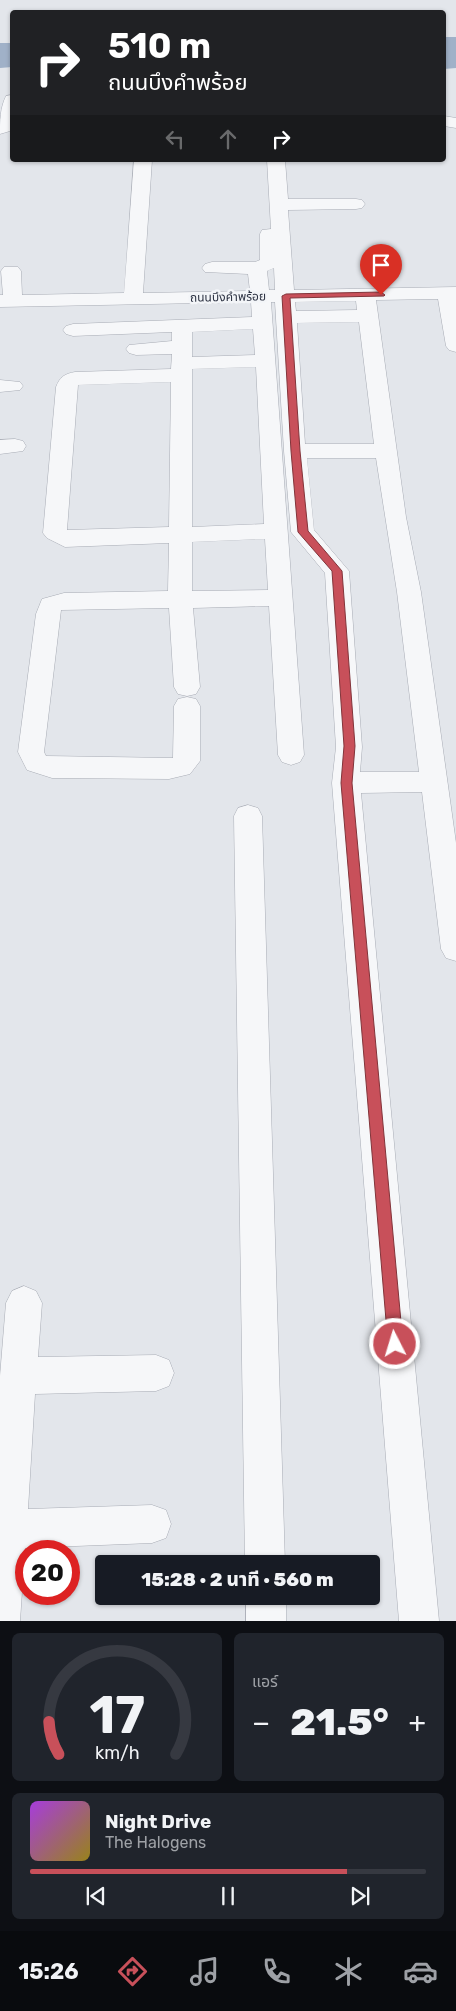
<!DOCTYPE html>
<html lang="th">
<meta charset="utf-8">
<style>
body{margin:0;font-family:Rubik,"Noto Sans Thai",sans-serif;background:#20242c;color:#f1f3f6;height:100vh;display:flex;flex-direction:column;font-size:19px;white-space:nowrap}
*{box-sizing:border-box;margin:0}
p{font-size:16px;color:#9ea1a6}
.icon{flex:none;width:28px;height:28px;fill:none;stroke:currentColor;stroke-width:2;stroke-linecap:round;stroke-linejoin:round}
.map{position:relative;height:1621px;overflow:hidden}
.drawer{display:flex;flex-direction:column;gap:12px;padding:12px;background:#0d0f14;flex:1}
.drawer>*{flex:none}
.banner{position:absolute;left:10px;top:10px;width:436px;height:152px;border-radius:5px;box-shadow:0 1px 4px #0004;background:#202124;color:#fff;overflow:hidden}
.speed{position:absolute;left:15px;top:1540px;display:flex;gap:10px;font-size:25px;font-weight:700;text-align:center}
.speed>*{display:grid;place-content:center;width:65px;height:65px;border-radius:50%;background:#171b24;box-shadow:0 1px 4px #0004;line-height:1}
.speed .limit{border:8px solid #d22;background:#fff;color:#111}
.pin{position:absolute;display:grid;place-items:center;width:42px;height:42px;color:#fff;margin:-51px -21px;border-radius:50% 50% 50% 0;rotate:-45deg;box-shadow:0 0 5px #0007}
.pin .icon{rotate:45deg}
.me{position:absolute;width:55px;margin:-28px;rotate:355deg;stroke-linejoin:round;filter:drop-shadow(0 0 4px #0008)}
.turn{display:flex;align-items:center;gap:18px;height:105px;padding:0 15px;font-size:22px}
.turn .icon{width:65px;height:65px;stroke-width:2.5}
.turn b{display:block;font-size:35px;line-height:42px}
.lanes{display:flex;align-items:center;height:48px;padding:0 15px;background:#0003;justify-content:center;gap:25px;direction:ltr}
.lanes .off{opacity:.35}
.big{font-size:38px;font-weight:800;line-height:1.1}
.drawer .tile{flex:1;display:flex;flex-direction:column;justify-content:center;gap:8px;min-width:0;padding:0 18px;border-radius:8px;background:#20242c}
.drawer .dial{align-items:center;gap:0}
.dial svg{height:130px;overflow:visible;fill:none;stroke:#363941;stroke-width:7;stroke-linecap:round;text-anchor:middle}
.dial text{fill:#f1f3f6;stroke:none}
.song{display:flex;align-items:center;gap:15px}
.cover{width:60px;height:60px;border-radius:8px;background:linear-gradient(135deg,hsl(280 70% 55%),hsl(50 70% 35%))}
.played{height:5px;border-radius:2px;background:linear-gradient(90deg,#c8505a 80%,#363941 80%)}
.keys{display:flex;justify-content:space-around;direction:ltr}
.heat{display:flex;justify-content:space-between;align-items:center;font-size:28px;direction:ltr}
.drawer .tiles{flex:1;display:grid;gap:12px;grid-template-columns:1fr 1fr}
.tile:last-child{grid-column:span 2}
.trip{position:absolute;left:95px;top:1555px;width:285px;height:50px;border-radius:5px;background:#171b24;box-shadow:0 1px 4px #0004;font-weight:800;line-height:50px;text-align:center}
.menu{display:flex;height:80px;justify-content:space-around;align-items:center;background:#090b0e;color:#9ea1a6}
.menu .icon{width:35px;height:35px}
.menu .on{color:#c8505a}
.menu b{font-size:22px;color:#f1f3f6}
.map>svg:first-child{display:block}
</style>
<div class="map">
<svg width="456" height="1621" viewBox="0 0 456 1621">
<rect width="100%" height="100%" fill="#e3e6eb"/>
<!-- water -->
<path fill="#a0b1c8" d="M444,37H456V68L444,69Z
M0,43H12V67L0,68Z"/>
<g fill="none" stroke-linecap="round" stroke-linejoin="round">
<!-- minor casing -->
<g stroke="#a8acb5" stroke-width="1">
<path id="minor" d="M12,95V127L10,131L0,134C0,121 0,108 6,96Z
M444,116L456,118V128L444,126Z
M134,160H152L143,293L250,291L248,274L205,272L202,268L205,264L212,262H255L260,260V234L262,230L271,229L267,160H285L288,199H356L362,200L365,204L362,208L356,209L288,210L294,290L456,287V352L449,350L446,346L438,299L376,300L406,517L421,592L456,843V961L446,958L441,949L422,792L361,793L439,1621H399L332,783L336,747L325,573L291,532L284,451L275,302H271L304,755L300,762L291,765L282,762L278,755L269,606L193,608L200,687L196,694L187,696L178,694L174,687L169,608L61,610L44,752L46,756L173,758L174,706L178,699L187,697L196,699L200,706V761L190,774L169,779L52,778L27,770L18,752L36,614L42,599L64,593L168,591L169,543L65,547L47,538L43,533L56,387C60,377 64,374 75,372L171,369L172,354L136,355L129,353L126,349L129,345L172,341V332L73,336L66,334L63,330L66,326L73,324L252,317L251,302L0,307V295H3L1,271L4,267H18L21,271L22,295L124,293ZM274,268L275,290H269L267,271ZM356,301L357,310L296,311L295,302ZM359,322L374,444H305L297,323ZM253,329L255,355L192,357V332ZM256,367L264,524L192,527V369ZM171,382L169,527L67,530L78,385ZM307,458H376L397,592L419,772H360L362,747L349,571L314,530ZM265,539L268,590L192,591V542Z
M0,380L20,382L23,386L20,390L0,392Z
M15,439L23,441L26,446L23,451L0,454V440Z
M248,805L258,808L262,816L285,1564H245L234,816L238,808Z
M24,1286L36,1291L42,1303L38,1357L156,1355L169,1360L174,1373L169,1386L156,1391L35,1394L28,1509L152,1505L166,1510L171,1524L166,1538L152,1543L25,1548L20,1621H0V1376L6,1303L12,1291Z
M246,1596H286V1621H246Z"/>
</g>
<!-- minor -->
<use href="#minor" fill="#f6f7f9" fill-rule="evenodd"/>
</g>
<!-- route -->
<path fill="#c8505a" stroke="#82343a" d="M381,292L385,295L384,296L290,298L300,451L308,531L342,571L355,746L352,783L403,1344L400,1349L395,1351L390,1349L388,1344L341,783L344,746L332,571L298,532L291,451L282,296L286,294Z"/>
<g text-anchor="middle" stroke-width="5" stroke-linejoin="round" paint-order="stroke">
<!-- far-street labels -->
<g font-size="12" fill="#2c3242" stroke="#f3f5f8">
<text transform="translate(228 297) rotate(-1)" y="4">ถนนบึงคำพร้อย</text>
</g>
</g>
</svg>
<div class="speed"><div class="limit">20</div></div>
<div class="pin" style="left:381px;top:295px;background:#d93025"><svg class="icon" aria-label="arrive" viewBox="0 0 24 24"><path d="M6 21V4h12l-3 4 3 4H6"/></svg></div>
<svg class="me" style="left:395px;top:1344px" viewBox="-20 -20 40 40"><circle r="17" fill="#c8505a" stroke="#fff" stroke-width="3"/><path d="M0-11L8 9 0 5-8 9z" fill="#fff"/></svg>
<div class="trip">15:28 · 2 นาที · 560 m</div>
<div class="banner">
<div class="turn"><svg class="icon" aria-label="right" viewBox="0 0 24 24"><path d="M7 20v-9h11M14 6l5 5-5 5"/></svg><div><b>510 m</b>ถนนบึงคำพร้อย</div></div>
<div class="lanes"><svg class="icon off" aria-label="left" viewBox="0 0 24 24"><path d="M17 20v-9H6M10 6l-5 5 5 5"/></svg><svg class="icon off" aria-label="ahead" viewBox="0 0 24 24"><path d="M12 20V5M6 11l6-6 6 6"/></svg><svg class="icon" aria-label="right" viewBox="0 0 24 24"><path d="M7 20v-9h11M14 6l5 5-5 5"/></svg></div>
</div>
</div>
<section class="drawer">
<div class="tiles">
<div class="tile dial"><svg viewBox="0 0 100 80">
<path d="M14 69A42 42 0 1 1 86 69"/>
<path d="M14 69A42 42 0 0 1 8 49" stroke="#c8505a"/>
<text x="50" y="56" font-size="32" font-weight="700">17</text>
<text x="50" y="72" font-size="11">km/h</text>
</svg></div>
<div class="tile"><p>แอร์</p>
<div class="heat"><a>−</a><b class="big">21.5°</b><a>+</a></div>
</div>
<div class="tile">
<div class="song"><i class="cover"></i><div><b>Night Drive</b><p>The Halogens</p></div></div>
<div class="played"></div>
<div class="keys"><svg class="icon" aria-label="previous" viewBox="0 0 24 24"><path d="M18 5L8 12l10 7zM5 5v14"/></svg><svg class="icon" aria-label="pause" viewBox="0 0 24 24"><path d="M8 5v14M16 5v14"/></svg><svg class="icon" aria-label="next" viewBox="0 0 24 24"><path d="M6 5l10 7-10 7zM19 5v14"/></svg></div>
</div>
</div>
</section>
<nav class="menu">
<b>15:26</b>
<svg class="icon on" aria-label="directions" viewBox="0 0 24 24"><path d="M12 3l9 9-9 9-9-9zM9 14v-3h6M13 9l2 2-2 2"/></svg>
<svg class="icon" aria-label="music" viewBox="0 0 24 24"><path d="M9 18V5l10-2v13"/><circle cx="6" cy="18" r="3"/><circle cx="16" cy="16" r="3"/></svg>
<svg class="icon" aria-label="phone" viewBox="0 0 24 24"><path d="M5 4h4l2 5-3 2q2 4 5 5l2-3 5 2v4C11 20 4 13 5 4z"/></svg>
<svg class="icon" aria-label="climate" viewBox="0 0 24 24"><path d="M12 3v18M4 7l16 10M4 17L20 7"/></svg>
<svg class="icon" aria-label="car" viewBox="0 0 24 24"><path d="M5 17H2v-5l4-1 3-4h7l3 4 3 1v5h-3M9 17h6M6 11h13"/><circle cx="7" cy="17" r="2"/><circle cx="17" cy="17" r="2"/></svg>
</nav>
